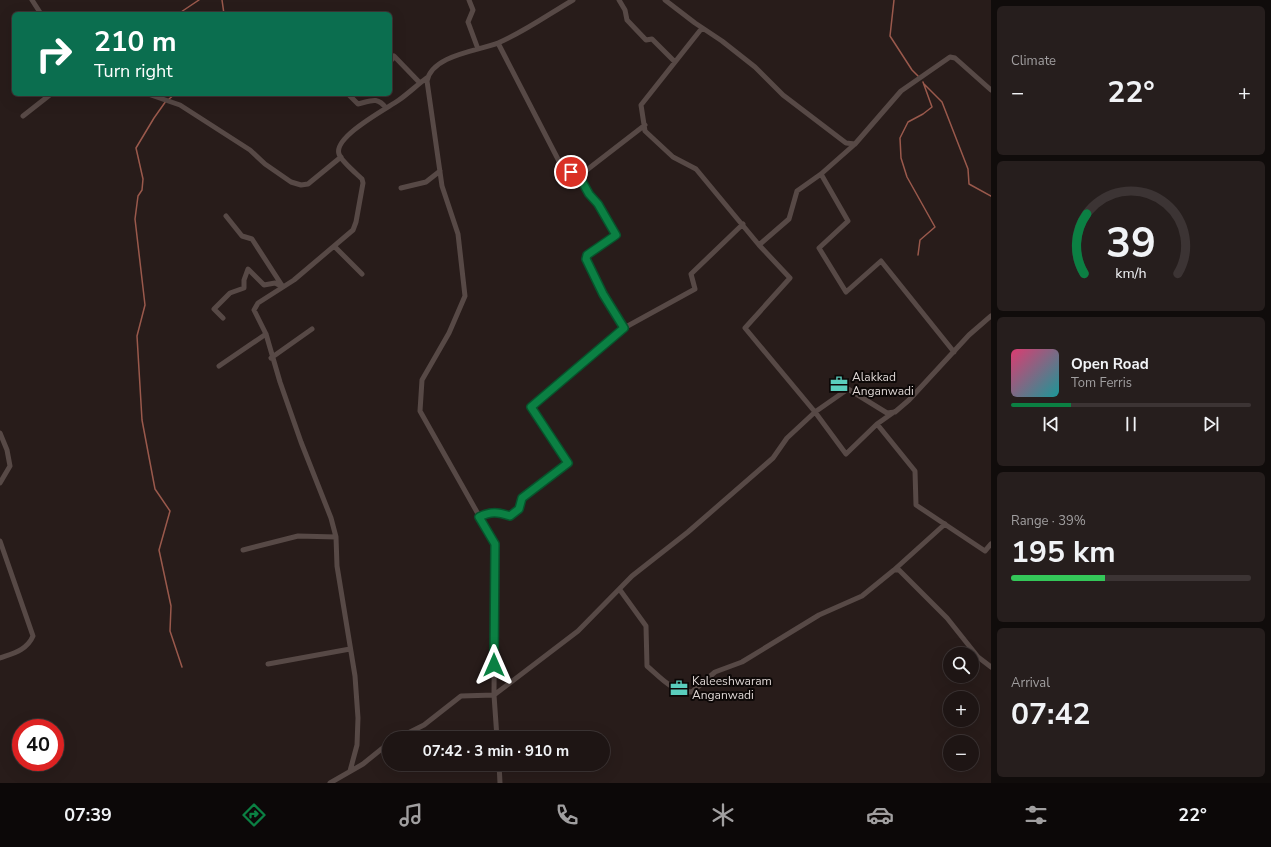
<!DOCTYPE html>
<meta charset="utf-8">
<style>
body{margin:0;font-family:"Nunito Sans",sans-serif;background:#261e1d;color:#f1f3f6;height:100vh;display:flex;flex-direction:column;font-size:15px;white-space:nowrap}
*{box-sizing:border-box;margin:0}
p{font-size:13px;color:#a19fa0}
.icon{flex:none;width:22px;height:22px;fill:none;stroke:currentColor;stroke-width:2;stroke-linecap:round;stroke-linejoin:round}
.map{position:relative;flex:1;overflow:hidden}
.drawer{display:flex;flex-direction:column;gap:6px;padding:6px;background:#100c0b;width:280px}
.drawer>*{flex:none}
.guide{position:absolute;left:12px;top:12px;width:380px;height:84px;border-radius:6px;box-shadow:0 4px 16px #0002,0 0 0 1px #3c3434;background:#0b6e4f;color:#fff;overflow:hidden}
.controls{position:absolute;left:943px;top:647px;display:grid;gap:8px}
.controls a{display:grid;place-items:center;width:36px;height:36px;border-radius:50%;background:#1e1514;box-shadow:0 4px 16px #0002,0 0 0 1px #3c3434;font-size:20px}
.speed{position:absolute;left:12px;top:719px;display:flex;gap:8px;font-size:20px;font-weight:700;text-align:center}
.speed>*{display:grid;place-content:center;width:52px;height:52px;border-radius:50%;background:#1e1514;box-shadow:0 4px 16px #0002,0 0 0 1px #3c3434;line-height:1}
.speed .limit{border:6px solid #d22;background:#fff;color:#111}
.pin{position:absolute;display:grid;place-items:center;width:34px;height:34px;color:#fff;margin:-17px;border:2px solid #fff;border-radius:50%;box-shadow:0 1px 4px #0007}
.me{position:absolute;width:44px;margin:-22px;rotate:0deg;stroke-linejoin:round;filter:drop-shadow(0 0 3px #0008)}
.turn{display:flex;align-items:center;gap:14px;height:84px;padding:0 16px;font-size:18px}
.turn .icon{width:52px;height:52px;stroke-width:2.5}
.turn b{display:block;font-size:28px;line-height:34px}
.big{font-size:30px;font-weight:700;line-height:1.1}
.drawer .card{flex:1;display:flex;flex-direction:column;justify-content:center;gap:6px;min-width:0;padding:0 14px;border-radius:6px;background:#261e1d}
.drawer .dial{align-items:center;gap:0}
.dial svg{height:104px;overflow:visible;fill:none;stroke:#3c3434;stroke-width:7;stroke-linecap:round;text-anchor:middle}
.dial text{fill:#f1f3f6;stroke:none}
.song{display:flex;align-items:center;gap:12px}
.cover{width:48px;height:48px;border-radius:6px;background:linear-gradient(135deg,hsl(340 70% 55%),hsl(180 70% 35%))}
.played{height:4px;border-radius:2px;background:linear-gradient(90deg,#0b8043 25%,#3c3434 25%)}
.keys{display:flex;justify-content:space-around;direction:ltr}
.heat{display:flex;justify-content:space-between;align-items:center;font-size:22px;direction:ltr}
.charge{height:6px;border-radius:3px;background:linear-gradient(90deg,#34c759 39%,#3c3434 0)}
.trip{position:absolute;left:382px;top:731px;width:228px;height:40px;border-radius:20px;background:#1e1514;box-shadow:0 4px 16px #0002,0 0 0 1px #3c3434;font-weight:700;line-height:40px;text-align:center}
.tab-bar{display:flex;height:64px;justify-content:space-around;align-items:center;background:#0c0808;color:#a19fa0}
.tab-bar .icon{width:28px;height:28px}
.tab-bar .active{color:#0b8043}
.tab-bar b{font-size:18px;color:#f1f3f6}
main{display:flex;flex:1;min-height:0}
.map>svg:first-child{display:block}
</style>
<main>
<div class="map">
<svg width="991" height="783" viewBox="0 0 991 783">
<rect width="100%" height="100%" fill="#281c1a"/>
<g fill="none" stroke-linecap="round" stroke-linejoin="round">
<!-- stream -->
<path stroke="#9a594c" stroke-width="1.5" d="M222,0L224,14
M894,0L890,36L912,70L918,76
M178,14L199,0
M924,84L942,102L968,169L969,184L991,196
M169,99L175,94
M166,101L154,118L136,148L143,179L142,190L138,196L135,219L145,305L137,336L142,420L155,489L170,511L159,550L171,606L170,631L182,667
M918,255L920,240L935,227L907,177L901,158L900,138L908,122L923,114L932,107L923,82"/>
<!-- minor -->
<path stroke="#574946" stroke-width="5" d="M32,0L41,14
M469,0L473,10L468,22L478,49
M619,0L625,10L627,20L646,40L652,39L675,62
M665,0L695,23L722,41L755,67L783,95L846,143L855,144L901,91L950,57L955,58L991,90
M702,28L641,105L645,131L673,157L696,169L759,245L789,219L797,191L821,174L855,144
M390,62L394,56L420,83
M148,94L180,105L250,150L265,164L291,182L301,185L308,184L341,157
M348,94L358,104C371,101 377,96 386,108
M23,116L51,94
M821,174L848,221L819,248L846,292L881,261L954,352
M579,176L645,125
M401,188L426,182L440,171
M226,216L242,236L252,239L283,287
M759,245L790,278L745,328L815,412L846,454L877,424L915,471L916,505L985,551L991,544
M334,246L362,274
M223,318L214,309L230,293L244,288V280L248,269L264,285L275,283L283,287
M624,328L695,289L691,274L743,224
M271,358L312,329
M219,366L266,334
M877,424L894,412
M0,433L7,450L10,466L0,483
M479,517C491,511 498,512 510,516L519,509L522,498L568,463L531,407L624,328L603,294L586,259L587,255L617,235L598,204L589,194L579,176L562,167L498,43
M0,541L33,636C27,650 14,653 0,658
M243,550L298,536L336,537
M894,570L945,524
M620,590L646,626L647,666C661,678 672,692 692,692L715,672L742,662L819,615L862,596L894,570H899L947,618L978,657L991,667
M268,664L350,649
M398,738L424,725L461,696L494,695L495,544L420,411L422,380L449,333L465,296L458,234L442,186L427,81C432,55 478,51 498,43C524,32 549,14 573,0
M497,738L494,695L578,631L632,576L688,532L773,458L787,438L815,412L848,389L887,413L895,412L909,400L969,335L991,316
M499,764L500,783
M350,771L357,745L358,718L355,676L337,566L336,537L331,518L301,442L280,382L266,334L254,310L258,303L294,280L353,230L356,222L363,183L362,179C357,174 341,161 339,154C333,137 386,109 399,100C409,93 418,84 428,77
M330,783L363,764L389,743"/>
</g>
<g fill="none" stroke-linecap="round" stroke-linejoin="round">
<!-- route casing -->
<g stroke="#07532c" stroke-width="10">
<path id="route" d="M494,665L495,544L479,517C491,511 498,512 510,516L519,509L522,498L568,463L531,407L624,328L603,294L586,259L587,255L616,235L598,204L589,194L579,176L571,172"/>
</g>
<!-- route -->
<use href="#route" stroke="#0b8043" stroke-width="7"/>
</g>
<!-- icons -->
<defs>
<g id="office-bare" transform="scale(1.38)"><path d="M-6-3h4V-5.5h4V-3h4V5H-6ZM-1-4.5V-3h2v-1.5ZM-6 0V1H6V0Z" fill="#5acebd" stroke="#0d0807" stroke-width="2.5" paint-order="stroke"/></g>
</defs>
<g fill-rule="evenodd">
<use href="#office-bare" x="839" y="384"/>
<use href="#office-bare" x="679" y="688"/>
</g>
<g text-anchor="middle" stroke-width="4" stroke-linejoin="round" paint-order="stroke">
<!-- poi labels -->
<g font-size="12" fill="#ded6d4" stroke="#0d0807" text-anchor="start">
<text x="852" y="381">Alakkad<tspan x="852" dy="14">Anganwadi</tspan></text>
<text x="692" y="685">Kaleeshwaram<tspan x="692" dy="14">Anganwadi</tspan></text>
</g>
</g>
</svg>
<div class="controls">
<a><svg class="icon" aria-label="search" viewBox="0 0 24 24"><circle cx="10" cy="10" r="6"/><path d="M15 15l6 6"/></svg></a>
<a>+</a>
<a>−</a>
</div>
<div class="speed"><div class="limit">40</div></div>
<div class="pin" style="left:571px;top:172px;background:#d93025"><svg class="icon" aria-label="arrive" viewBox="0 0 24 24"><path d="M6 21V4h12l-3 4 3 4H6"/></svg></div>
<svg class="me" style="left:494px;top:665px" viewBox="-20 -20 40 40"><path d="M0-17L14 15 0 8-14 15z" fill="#0b8043" stroke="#fff" stroke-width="4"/></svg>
<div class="trip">07:42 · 3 min · 910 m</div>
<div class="guide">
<div class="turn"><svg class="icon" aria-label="right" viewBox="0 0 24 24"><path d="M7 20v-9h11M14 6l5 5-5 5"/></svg><div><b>210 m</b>Turn right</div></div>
</div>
</div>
<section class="drawer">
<div class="card"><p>Climate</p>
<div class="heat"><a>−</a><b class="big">22°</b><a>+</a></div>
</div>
<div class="card dial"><svg viewBox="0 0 100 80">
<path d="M14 69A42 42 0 1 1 86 69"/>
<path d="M14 69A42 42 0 0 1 16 23" stroke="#0b8043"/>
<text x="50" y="56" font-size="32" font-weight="700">39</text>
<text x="50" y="72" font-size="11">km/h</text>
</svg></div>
<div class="card">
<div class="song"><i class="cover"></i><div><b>Open Road</b><p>Tom Ferris</p></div></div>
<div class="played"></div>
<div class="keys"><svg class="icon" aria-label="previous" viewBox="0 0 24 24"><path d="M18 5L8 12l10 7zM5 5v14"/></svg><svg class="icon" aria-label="pause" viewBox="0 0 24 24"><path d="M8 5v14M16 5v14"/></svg><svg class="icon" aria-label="next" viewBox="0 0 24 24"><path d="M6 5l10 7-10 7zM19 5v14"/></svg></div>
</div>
<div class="card"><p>Range · 39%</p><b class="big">195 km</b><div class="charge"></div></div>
<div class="card"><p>Arrival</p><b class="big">07:42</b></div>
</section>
</main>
<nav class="tab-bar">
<b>07:39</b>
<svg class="icon active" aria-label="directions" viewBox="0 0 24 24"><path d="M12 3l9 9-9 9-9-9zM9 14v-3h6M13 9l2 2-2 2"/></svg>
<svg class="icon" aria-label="music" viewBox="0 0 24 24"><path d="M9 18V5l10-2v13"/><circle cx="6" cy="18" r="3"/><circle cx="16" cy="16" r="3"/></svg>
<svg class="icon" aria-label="phone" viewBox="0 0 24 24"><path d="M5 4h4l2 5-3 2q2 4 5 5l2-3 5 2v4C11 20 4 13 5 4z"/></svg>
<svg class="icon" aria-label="climate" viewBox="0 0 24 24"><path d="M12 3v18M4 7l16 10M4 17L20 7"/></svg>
<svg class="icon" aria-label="car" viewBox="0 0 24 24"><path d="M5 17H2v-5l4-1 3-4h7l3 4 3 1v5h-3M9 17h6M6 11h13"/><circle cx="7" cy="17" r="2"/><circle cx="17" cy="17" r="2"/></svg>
<svg class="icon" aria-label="filters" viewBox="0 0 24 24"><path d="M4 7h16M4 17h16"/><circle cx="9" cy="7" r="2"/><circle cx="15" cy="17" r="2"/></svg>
<b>22°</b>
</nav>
